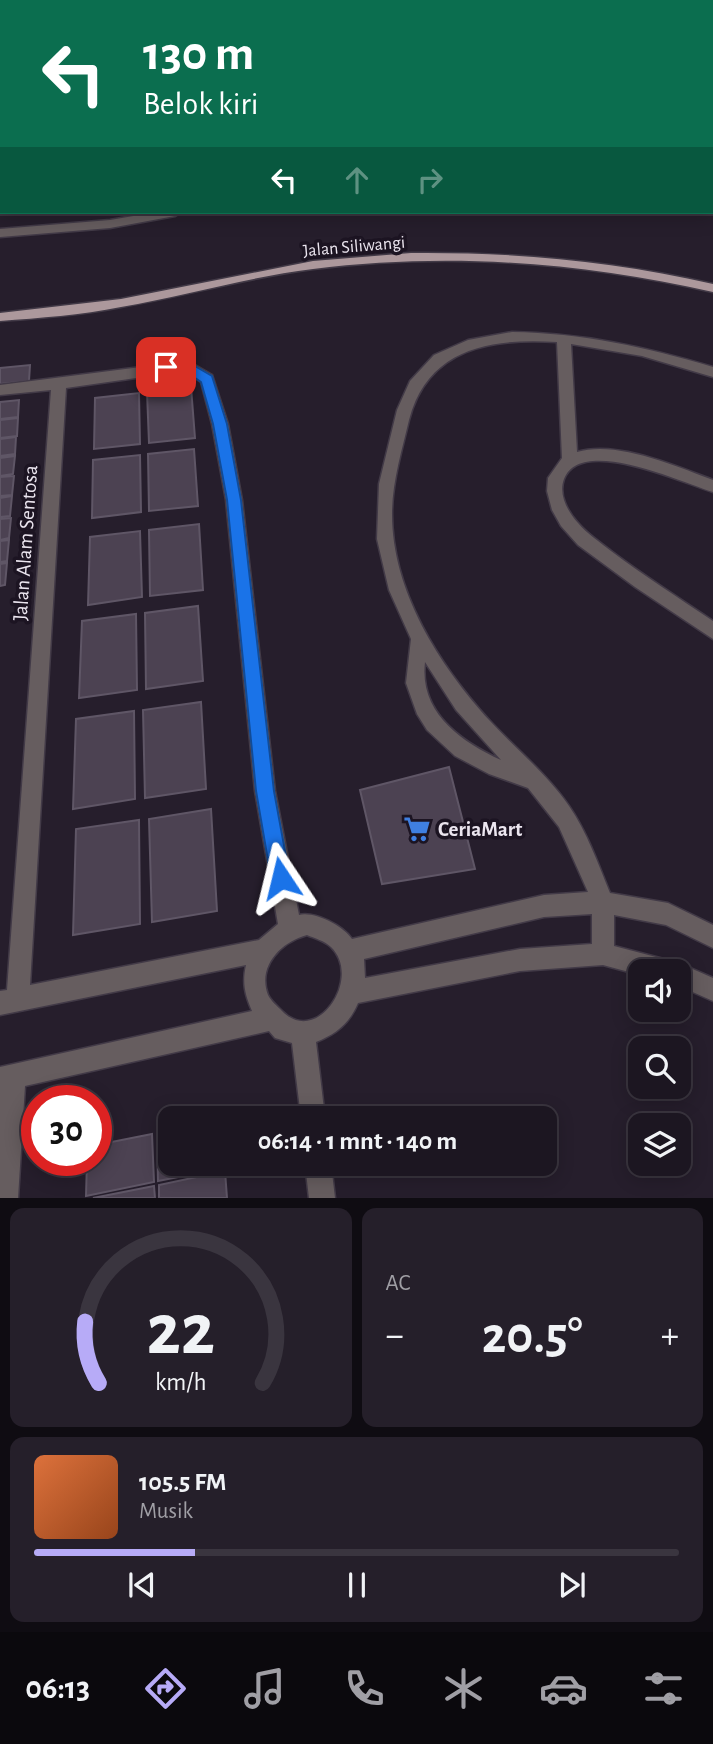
<!DOCTYPE html>
<html lang="id">
<meta charset="utf-8">
<style>
body{margin:0;font-family:"Alegreya Sans",sans-serif;background:#251f2a;color:#f1f3f6;height:100vh;display:flex;flex-direction:column;font-size:26px;white-space:nowrap}
*{box-sizing:border-box;margin:0}
p{font-size:23px;color:#a09fa5}
.icon{flex:none;width:38px;height:38px;fill:none;stroke:currentColor;stroke-width:2;stroke-linecap:round;stroke-linejoin:round}
.map{position:relative;height:1198px;overflow:hidden}
.sheet{display:flex;flex-direction:column;gap:10px;padding:10px;background:#0f0c12;flex:1}
.sheet>*{flex:none}
.banner{position:absolute;left:0px;top:0px;width:714px;height:214px;box-shadow:0 4px 18px #0003,0 0 0 2px #3a353f;background:#0b6e4f;color:#fff;overflow:hidden}
.tools{position:absolute;left:628px;top:959px;display:grid;gap:14px}
.tools a{display:grid;place-items:center;width:63px;height:63px;border-radius:14px;background:#1c1621;box-shadow:0 4px 18px #0003,0 0 0 2px #3a353f;font-size:35px}
.speed{position:absolute;left:21px;top:1085px;display:flex;gap:14px;font-size:35px;font-weight:700;text-align:center}
.speed>*{display:grid;place-content:center;width:91px;height:91px;border-radius:50%;background:#1c1621;box-shadow:0 4px 18px #0003,0 0 0 2px #3a353f;line-height:1}
.speed .limit{border:10px solid #d22;background:#fff;color:#111}
.pin{position:absolute;display:grid;place-items:center;width:60px;height:60px;color:#fff;margin:-30px;border-radius:14px;box-shadow:0 4px 10px #0006}
.me{position:absolute;width:77px;margin:-38px;rotate:350deg;stroke-linejoin:round;filter:drop-shadow(0 0 5px #0008)}
.turn{display:flex;align-items:center;gap:24px;height:147px;padding:0 28px;font-size:32px}
.turn .icon{width:91px;height:91px;stroke-width:2.5}
.turn b{display:block;font-size:49px;line-height:60px}
.lanes{display:flex;align-items:center;height:66px;padding:0 28px;background:#0003;justify-content:center;gap:35px;direction:ltr}
.lanes .off{opacity:.35}
.big{font-size:52px;font-weight:700;line-height:1.1}
.sheet .tile{flex:1;display:flex;flex-direction:column;justify-content:center;gap:10px;min-width:0;padding:0 24px;border-radius:14px;background:#251f2a}
.sheet .dial{align-items:center;gap:0}
.dial svg{height:182px;overflow:visible;fill:none;stroke:#3a353f;stroke-width:7;stroke-linecap:round;text-anchor:middle}
.dial text{fill:#f1f3f6;stroke:none}
.song{display:flex;align-items:center;gap:21px}
.cover{width:84px;height:84px;border-radius:10px;background:linear-gradient(135deg,hsl(20 70% 55%),hsl(20 70% 35%))}
.played{height:7px;border-radius:4px;background:linear-gradient(90deg,#b7abf7 25%,#3a353f 25%)}
.keys{display:flex;justify-content:space-around;direction:ltr}
.heat{display:flex;justify-content:space-between;align-items:center;font-size:38px;direction:ltr}
.sheet .tiles{flex:1;display:grid;gap:10px;grid-template-columns:1fr 1fr}
.tile:last-child{grid-column:span 2}
.trip{position:absolute;left:158px;top:1106px;width:399px;height:70px;border-radius:14px;background:#1c1621;box-shadow:0 4px 18px #0003,0 0 0 2px #3a353f;font-weight:700;line-height:70px;text-align:center}
.tab-bar{display:flex;height:112px;justify-content:space-around;align-items:center;background:#0b090d;color:#a09fa5}
.tab-bar .icon{width:49px;height:49px}
.tab-bar .selected{color:#b7abf7}
.tab-bar b{font-size:32px;color:#f1f3f6}
.map>svg:first-child{display:block}
</style>
<div class="map">
<svg width="713" height="1198" viewBox="0 0 713 1198">
<rect width="100%" height="100%" fill="#261e2c"/>
<!-- building -->
<path fill="#4c4252" stroke="#5f5666" stroke-width="2" d="M30,365L29,381L0,384V368Z
M191,387L195,438L149,443L147,392Z
M139,393L140,444L94,449L95,398Z
M19,400L18,417L0,419V402Z
M18,418L17,436L0,438V420Z
M16,437L15,454L0,456V439Z
M194,449L198,506L149,511L148,454Z
M140,455L141,512L92,518L93,460Z
M15,456L13,474L0,476V458Z
M14,476L12,495L0,496V477Z
M12,496L10,516L0,517V498Z
M11,518L9,538L0,540V519Z
M199,524L203,590L150,596L149,530Z
M140,531L142,597L88,605L90,537Z
M9,540L7,561L0,562V541Z
M7,563L5,585L0,586V564Z
M198,606L203,681L146,689L145,613Z
M136,614L137,690L79,698L82,621Z
M201,702L206,789L145,798L143,710Z
M134,711L135,799L73,809L76,719Z
M449,767L475,869L382,884L360,790Z
M211,809L217,911L152,922L149,819Z
M139,820L140,924L73,935L76,829Z
M170,1130V1164H224V1168L158,1181L157,1133Z
M152,1134L154,1182L86,1196L87,1160H96V1145Z
M225,1171L227,1198H159V1185Z
M154,1186L155,1198H93Z"/>
<g fill="none" stroke-linecap="round" stroke-linejoin="round">
<!-- minor casing -->
<g stroke="#423a47" stroke-width="3">
<path id="minor" d="M60,0H72L73,2H62Z
M168,0H178L167,2Z
M586,0H596V2H586Z
M712,6H713V12H712Z
M0,63H2V69H0Z
M712,116H713V122H712Z
M0,139H2V145H0Z
M712,202H713V210H712Z
M157,212H181L175,216L110,228L0,237V229L110,220Z
M512,332C582,333 646,347 713,367V377L642,356L571,344L577,452C616,440 676,466 713,480V492C683,483 581,435 564,479C558,495 568,512 578,523C587,534 600,542 611,551C644,576 679,598 713,621V639L635,587L578,545L561,526L552,510L547,491L548,478L562,458L557,342C492,338 428,347 409,420C402,450 392,482 392,514C392,591 439,665 490,721C516,749 547,774 569,806C587,832 598,864 610,893L668,903L713,925V948L666,925L614,915V946L679,963L713,978V1001L679,986V971H640V975L603,965L520,971L358,1003C349,1024 336,1034 316,1042L325,1118H301L292,1043L275,1038L269,1031L25,1086L18,1198H0V1067L252,1011C245,995 242,983 246,965L0,1015V991L7,990L51,390L0,395V385L188,361L212,375L228,424L242,500L275,791L299,915C315,911 343,926 352,939L544,895L588,892L559,827L528,788L489,774L455,756L427,730L417,714L406,683L411,639L389,590L377,539L379,484L397,410L410,381L434,355L468,340ZM185,371L201,382L212,424L226,500L255,791L278,924L259,940L30,985L66,388ZM425,662L456,710L501,760C460,741 419,712 425,662ZM592,914V944L520,949L365,978L364,959L544,917ZM307,935C314,938 325,941 331,947C363,978 317,1047 282,1011C277,1006 271,1001 268,995C257,966 281,942 307,935Z
M305,1164H331L335,1198H309Z"/>
</g>
<!-- primary casing -->
<g stroke="#423a47" stroke-width="3">
<path id="primary" d="M411,253C514,252 613,261 713,284V292C582,262 447,252 313,269C248,277 185,296 121,307C81,315 40,318 0,321V313L121,299L313,261Z"/>
</g>
<!-- minor -->
<use href="#minor" fill="#665d5f" fill-rule="evenodd"/>
<!-- primary -->
<use href="#primary" fill="#ac989c" fill-rule="evenodd"/>
</g>
<!-- route -->
<path fill="#1a73e8" stroke="#114b97" stroke-width="2" d="M188,362L212,376L227,424L241,500L274,791L290,878L287,885L281,888L274,885L271,878L256,791L227,500L213,424L201,382L185,371H166L159,367L166,362Z"/>
<!-- icons -->
<defs>
<g id="supermarket-bare" transform="scale(2.1)"><path d="M-6-5.5h2.5l.6 2H6L4.5 2H-2.5L-4.4-4H-6ZM-1.5 3.2a1.3 1.3 0 1 0 .1 0ZM3 3.2a1.3 1.3 0 1 0 .1 0Z" fill="#3f7fe0" stroke="#1c1422" stroke-width="2.5" paint-order="stroke"/></g>
</defs>
<g fill-rule="evenodd">
<use href="#supermarket-bare" x="417" y="829"/>
</g>
<g text-anchor="middle" stroke-width="7" stroke-linejoin="round" paint-order="stroke">
<!-- far-street labels -->
<g font-size="18" fill="#ebe5ef" stroke="#1c1422">
<text transform="translate(354 246) rotate(-5)" y="6">Jalan Siliwangi</text>
</g>
<!-- street labels -->
<g font-size="21" fill="#ebe5ef" stroke="#1c1422">
<text transform="translate(25 543) rotate(-86)" y="7">Jalan Alam Sentosa</text>
</g>
<!-- poi labels -->
<g font-size="21" font-weight="bold" fill="#ebe5ef" stroke="#1c1422" text-anchor="start">
<text x="438" y="836">CeriaMart</text>
</g>
</g>
</svg>
<div class="tools">
<a><svg class="icon" aria-label="sound" viewBox="0 0 24 24"><path d="M4 9h4l5-4v14l-5-4H4zM17 9q2 3 0 6"/></svg></a>
<a><svg class="icon" aria-label="search" viewBox="0 0 24 24"><circle cx="10" cy="10" r="6"/><path d="M15 15l6 6"/></svg></a>
<a><svg class="icon" aria-label="layers" viewBox="0 0 24 24"><path d="M12 4l9 5-9 5-9-5zM3 14l9 5 9-5"/></svg></a>
</div>
<div class="speed"><div class="limit">30</div></div>
<div class="pin" style="left:166px;top:367px;background:#d93025"><svg class="icon" aria-label="arrive" viewBox="0 0 24 24"><path d="M6 21V4h12l-3 4 3 4H6"/></svg></div>
<svg class="me" style="left:281px;top:878px" viewBox="-20 -20 40 40"><path d="M0-17L14 15 0 8-14 15z" fill="#1a73e8" stroke="#fff" stroke-width="4"/></svg>
<div class="trip">06:14 · 1 mnt · 140 m</div>
<div class="banner">
<div class="turn"><svg class="icon" aria-label="left" viewBox="0 0 24 24"><path d="M17 20v-9H6M10 6l-5 5 5 5"/></svg><div><b>130 m</b>Belok kiri</div></div>
<div class="lanes"><svg class="icon" aria-label="left" viewBox="0 0 24 24"><path d="M17 20v-9H6M10 6l-5 5 5 5"/></svg><svg class="icon off" aria-label="ahead" viewBox="0 0 24 24"><path d="M12 20V5M6 11l6-6 6 6"/></svg><svg class="icon off" aria-label="right" viewBox="0 0 24 24"><path d="M7 20v-9h11M14 6l5 5-5 5"/></svg></div>
</div>
</div>
<section class="sheet">
<div class="tiles">
<div class="tile dial"><svg viewBox="0 0 100 80">
<path d="M14 69A42 42 0 1 1 86 69"/>
<path d="M14 69A42 42 0 0 1 8 42" stroke="#b7abf7"/>
<text x="50" y="56" font-size="32" font-weight="700">22</text>
<text x="50" y="72" font-size="11">km/h</text>
</svg></div>
<div class="tile"><p>AC</p>
<div class="heat"><a>−</a><b class="big">20.5°</b><a>+</a></div>
</div>
<div class="tile">
<div class="song"><i class="cover"></i><div><b>105.5 FM</b><p>Musik</p></div></div>
<div class="played"></div>
<div class="keys"><svg class="icon" aria-label="previous" viewBox="0 0 24 24"><path d="M18 5L8 12l10 7zM5 5v14"/></svg><svg class="icon" aria-label="pause" viewBox="0 0 24 24"><path d="M8 5v14M16 5v14"/></svg><svg class="icon" aria-label="next" viewBox="0 0 24 24"><path d="M6 5l10 7-10 7zM19 5v14"/></svg></div>
</div>
</div>
</section>
<nav class="tab-bar">
<b>06:13</b>
<svg class="icon selected" aria-label="directions" viewBox="0 0 24 24"><path d="M12 3l9 9-9 9-9-9zM9 14v-3h6M13 9l2 2-2 2"/></svg>
<svg class="icon" aria-label="music" viewBox="0 0 24 24"><path d="M9 18V5l10-2v13"/><circle cx="6" cy="18" r="3"/><circle cx="16" cy="16" r="3"/></svg>
<svg class="icon" aria-label="phone" viewBox="0 0 24 24"><path d="M5 4h4l2 5-3 2q2 4 5 5l2-3 5 2v4C11 20 4 13 5 4z"/></svg>
<svg class="icon" aria-label="climate" viewBox="0 0 24 24"><path d="M12 3v18M4 7l16 10M4 17L20 7"/></svg>
<svg class="icon" aria-label="car" viewBox="0 0 24 24"><path d="M5 17H2v-5l4-1 3-4h7l3 4 3 1v5h-3M9 17h6M6 11h13"/><circle cx="7" cy="17" r="2"/><circle cx="17" cy="17" r="2"/></svg>
<svg class="icon" aria-label="filters" viewBox="0 0 24 24"><path d="M4 7h16M4 17h16"/><circle cx="9" cy="7" r="2"/><circle cx="15" cy="17" r="2"/></svg>
</nav>
